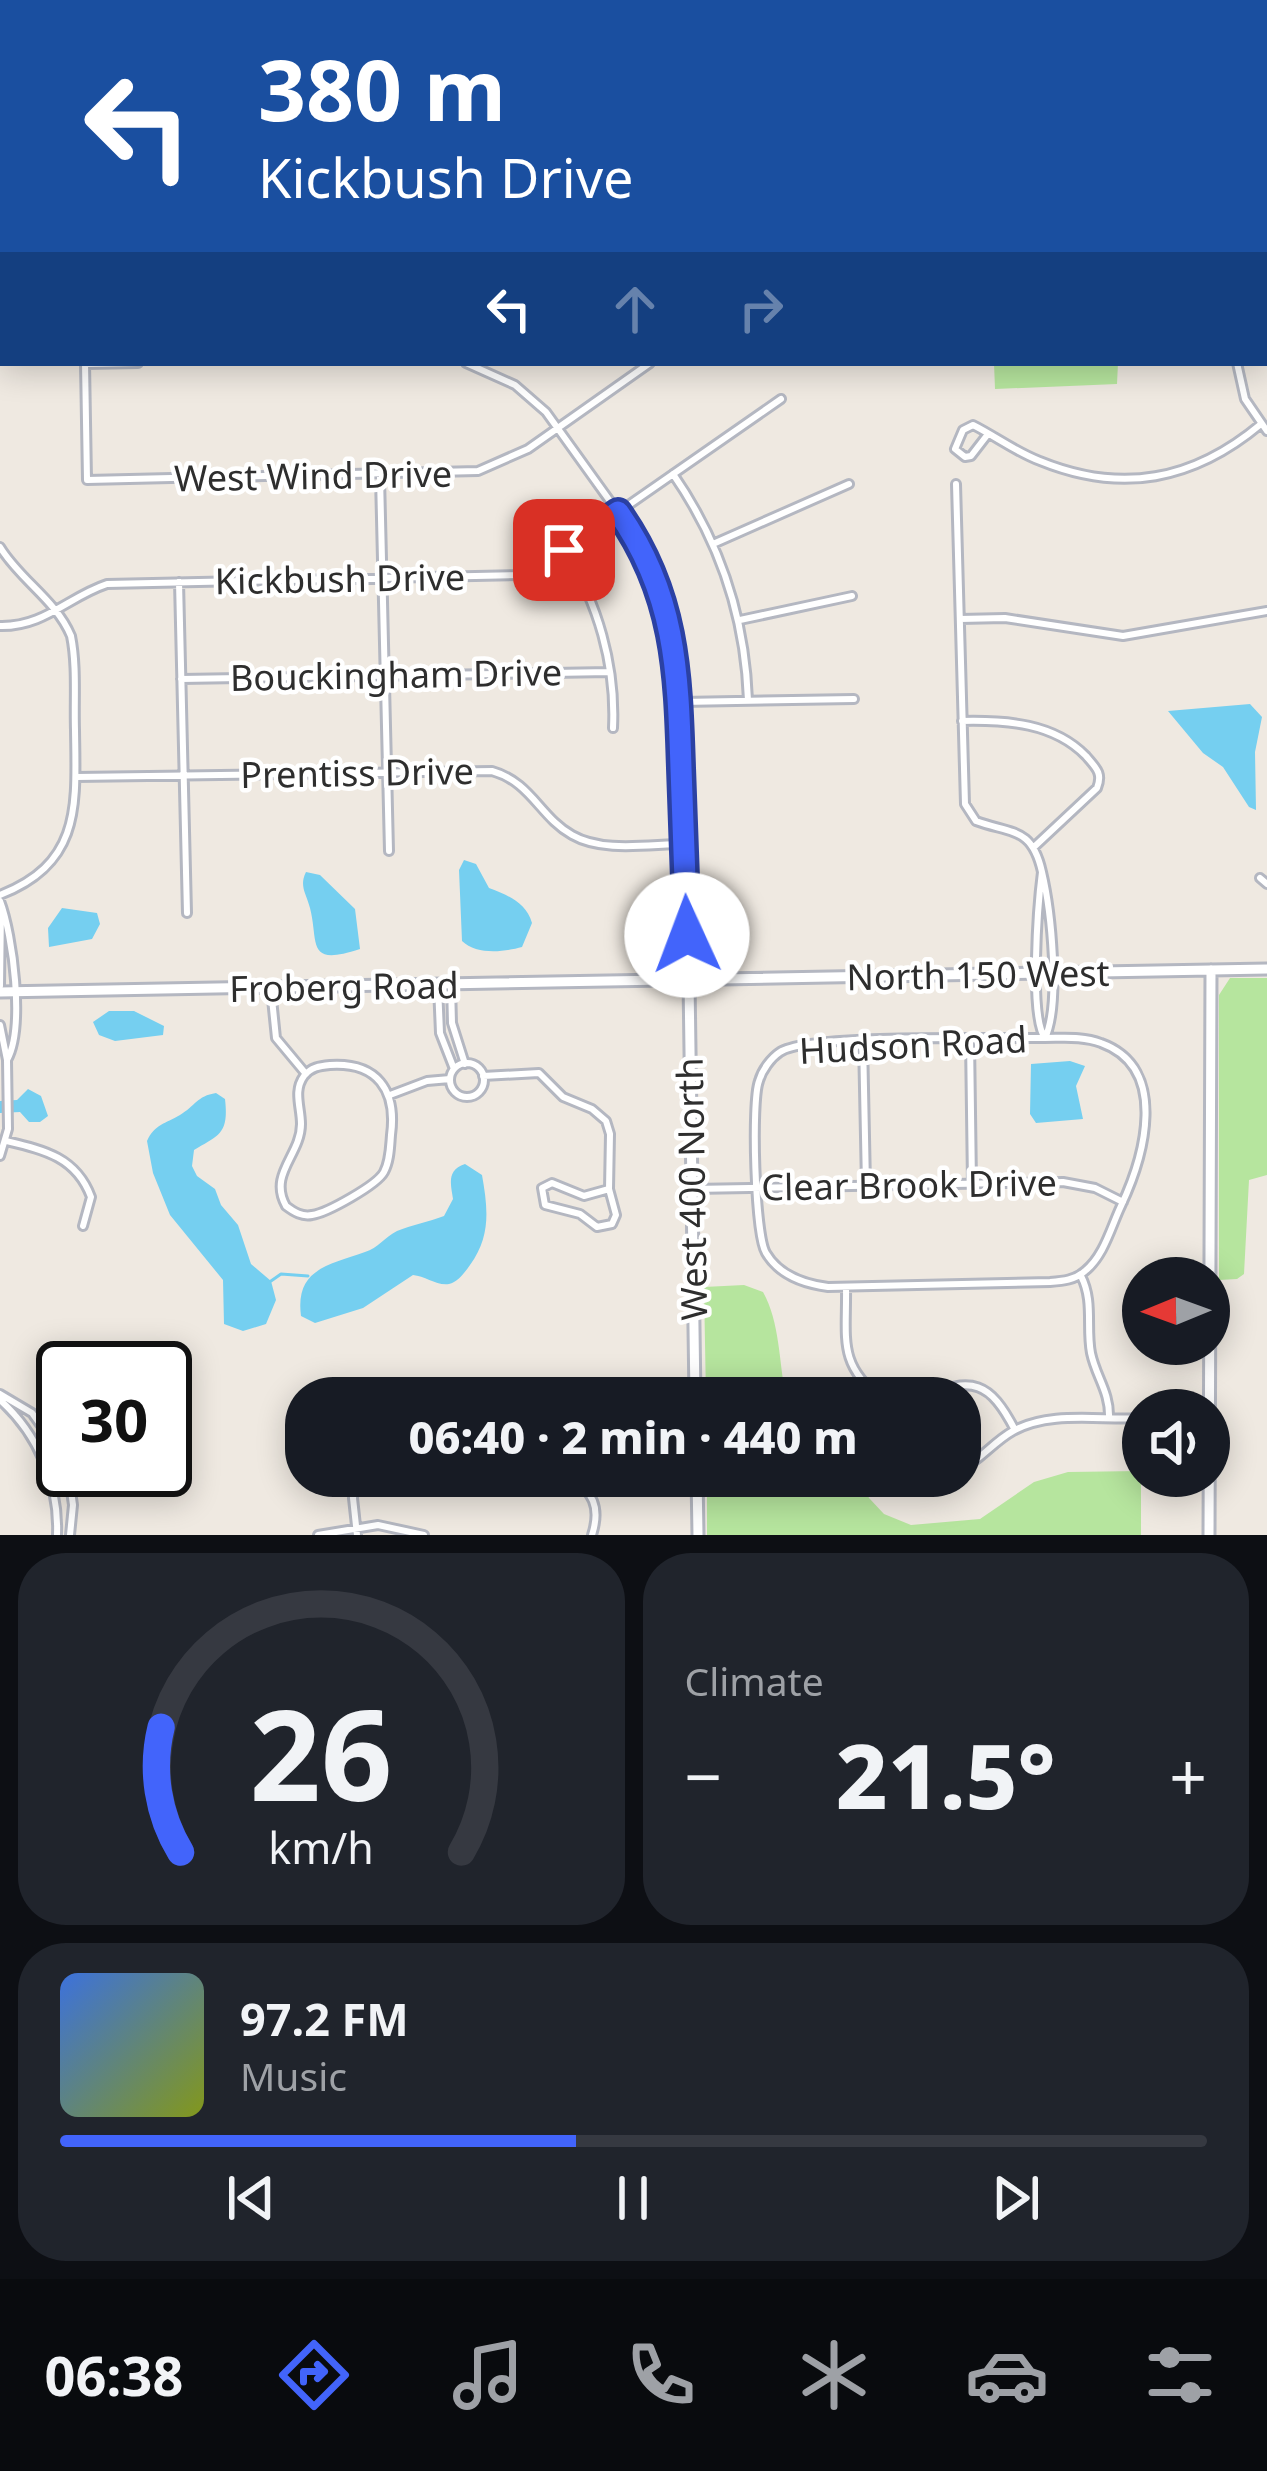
<!DOCTYPE html>
<meta charset="utf-8">
<style>
body{margin:0;font-family:"Noto Sans",sans-serif;background:#20242c;color:#f1f3f6;height:100vh;display:flex;flex-direction:column;font-size:45px;white-space:nowrap}
*{box-sizing:border-box;margin:0}
p{font-size:39px;color:#9ea1a6}
.icon{flex:none;width:66px;height:66px;fill:none;stroke:currentColor;stroke-width:2;stroke-linecap:round;stroke-linejoin:round}
.map{position:relative;height:1535px;overflow:hidden}
.details{display:flex;flex-direction:column;gap:18px;padding:18px;background:#0d0f14;flex:1}
.details>*{flex:none}
.banner{position:absolute;left:0px;top:0px;width:1269px;height:366px;box-shadow:0 6px 30px #0003;background:#1a4fa0;color:#fff;overflow:hidden}
.needle{width:78px;rotate:269deg}
.controls{position:absolute;left:1122px;top:1257px;display:grid;gap:24px}
.controls a{display:grid;place-items:center;width:108px;height:108px;border-radius:50%;background:#171b24;box-shadow:0 6px 30px #0003;font-size:60px}
.speed{position:absolute;left:36px;top:1341px;display:flex;gap:24px;font-size:60px;font-weight:700;text-align:center}
.speed>*{display:grid;place-content:center;width:156px;height:156px;border-radius:50%;background:#171b24;box-shadow:0 6px 30px #0003;line-height:1}
.speed .limit{border:6px solid #111;border-radius:18px;background:#fff;color:#111}
.pin{position:absolute;display:grid;place-items:center;width:102px;height:102px;color:#fff;margin:-51px;border-radius:24px;box-shadow:0 6px 18px #0006}
.me{position:absolute;width:132px;margin:-66px;rotate:358deg;stroke-linejoin:round;filter:drop-shadow(0 0 9px #0008)}
.turn{display:flex;align-items:center;gap:42px;height:252px;padding:0 60px;font-size:54px}
.turn .icon{width:156px;height:156px;stroke-width:2.5}
.turn b{display:block;font-size:84px;line-height:102px}
.lanes{display:flex;align-items:center;height:114px;padding:0 60px;background:#0003;justify-content:center;gap:60px;direction:ltr}
.lanes .off{opacity:.35}
.big{font-size:90px;font-weight:800;line-height:1.1}
.details .card{flex:1;display:flex;flex-direction:column;justify-content:center;gap:18px;min-width:0;padding:0 42px;border-radius:48px;background:#20242c}
.details .dial{align-items:center;gap:0}
.dial svg{height:312px;overflow:visible;fill:none;stroke:#363941;stroke-width:7;stroke-linecap:round;text-anchor:middle}
.dial text{fill:#f1f3f6;stroke:none}
.song{display:flex;align-items:center;gap:36px}
.cover{width:144px;height:144px;border-radius:18px;background:linear-gradient(135deg,hsl(220 70% 55%),hsl(70 70% 35%))}
.played{height:12px;border-radius:6px;background:linear-gradient(90deg,#4264fb 45%,#363941 45%)}
.keys{display:flex;justify-content:space-around;direction:ltr}
.heat{display:flex;justify-content:space-between;align-items:center;font-size:66px;direction:ltr}
.details .tiles{flex:1;display:grid;gap:18px;grid-template-columns:1fr 1fr}
.card:last-child{grid-column:span 2}
.trip{position:absolute;left:285px;top:1377px;width:696px;height:120px;border-radius:48px;background:#171b24;box-shadow:0 6px 30px #0003;font-weight:800;line-height:120px;text-align:center}
.tab-bar{display:flex;height:192px;justify-content:space-around;align-items:center;background:#090b0e;color:#9ea1a6}
.tab-bar .icon{width:84px;height:84px}
.tab-bar .current{color:#4264fb}
.tab-bar b{font-size:54px;color:#f1f3f6}
.map>svg:first-child{display:block}
</style>
<div class="map">
<svg width="1267" height="1535" viewBox="0 0 1267 1535">
<rect width="100%" height="100%" fill="#efe9e1"/>
<!-- green -->
<path fill="#b6e59e" d="M924,0H1239L924,3Z
M994,363H1118L1117,384L995,389Z
M1230,978H1267V1175L1249,1180L1244,1274L1237,1279L1219,1280V995Z
M744,1285L763,1292C780,1322 779,1363 786,1398H706L704,1287Z
M1141,1471V1535H707V1476H859L869,1498L884,1514L911,1525L980,1519L1034,1482L1068,1472Z"/>
<!-- water -->
<path fill="#75cff0" d="M1250,704L1262,717L1255,752L1256,810L1249,807L1223,767L1203,753L1168,711Z
M464,860L476,864L489,888C507,895 526,902 532,923L522,947C504,952 476,955 462,941L459,870Z
M306,872L320,875L355,909L360,949C305,967 319,943 310,908C306,893 299,886 306,872Z
M62,908L97,913L100,924L92,939L49,947L48,928Z
M109,1011H134L164,1026L163,1035L115,1041L99,1035L93,1022Z
M1070,1061L1085,1066L1076,1086L1083,1119L1036,1123L1030,1114L1031,1064Z
M28,1089L41,1096L48,1116L40,1122H29L20,1112L0,1113V1101L17,1100Z
M216,1093L225,1099C229,1134 219,1135 194,1150L192,1166L197,1176L215,1189L221,1205L238,1225L251,1264L271,1281L276,1300L266,1324L243,1331L224,1324L223,1280L170,1215L153,1173L147,1141C155,1124 165,1124 180,1115C195,1106 197,1096 216,1093Z
M465,1164L482,1175C488,1209 491,1236 470,1265C465,1272 458,1282 449,1284C437,1286 425,1276 413,1275L363,1308L315,1323L301,1316C295,1270 327,1265 365,1252C378,1248 385,1237 397,1231C411,1225 429,1222 444,1216L453,1199C451,1185 446,1170 465,1164Z"/>
<g fill="none" stroke-linecap="round" stroke-linejoin="round">
<!-- stream -->
<path stroke="#75cff0" stroke-width="3" d="M271,1281L281,1274L308,1276"/>
<!-- street casing -->
<g stroke="#b4b7c1" stroke-width="12">
<path id="street" d="M308,0V3
M0,250L3,249
M1266,293L1267,292
M85,363L87,480L478,471L528,449L650,363
M466,363L515,385L546,412L625,522L657,587L672,635L681,702L689,981
M1237,363L1245,399L1267,431
M85,364L138,363
M988,434L971,456L965,457L955,449L963,430L973,425C995,436 1016,452 1040,461C1121,494 1193,481 1261,424
M673,474C720,542 745,617 748,700
M380,477L389,851
M956,484L965,804L976,821C1012,834 1032,827 1042,872
M713,544L849,484
M0,547C20,580 56,600 71,636C77,666 74,699 75,730C76,805 82,863 0,895
M564,550C598,602 616,666 613,728
M179,582L187,913
M960,619L1005,618L1123,636L1267,611
M740,620L852,596
M0,626C44,627 68,597 107,584L519,575L564,550L781,399
M181,679L610,672
M681,702L854,699
M962,721C1007,720 1054,723 1086,756C1096,768 1103,773 1097,788L1034,847
M76,777L492,771C531,782 540,817 572,835C603,853 650,844 685,844
M1042,872C1051,910 1061,1004 1045,1038C1029,1017 1038,903 1042,872Z
M1260,878L1267,884
M0,901C13,935 25,1028 7,1060L8,1129L0,1156
M451,985L452,1023L465,1064
M0,986L1,908
M438,986L440,1033L454,1069
M271,989L276,1038L306,1074
M0,1025L7,1060
M1045,1038C1064,1038 1083,1036 1101,1043C1170,1068 1144,1157 1121,1206C1111,1227 1104,1256 1085,1271C1075,1280 1063,1281 1050,1282L828,1287C805,1284 779,1275 766,1253C755,1235 751,1102 759,1081C762,1070 771,1058 780,1052C807,1033 1000,1039 1045,1038Z
M863,1040L866,1185
M970,1040L972,1184
M450 1080a17 17 0 1 1 34 0a17 17 0 1 1-34 0Z
M330,1065C377,1062 397,1090 391,1135C390,1147 390,1161 384,1172C377,1185 327,1213 312,1215C302,1217 294,1212 286,1206C268,1174 301,1155 301,1124C301,1107 293,1091 304,1076C311,1067 320,1066 330,1065Z
M483,1076L539,1073L563,1097L592,1109L606,1121L610,1134L609,1189L616,1215L612,1224L597,1227L580,1214L545,1205L542,1188L552,1183L584,1196L609,1189
M390,1095L427,1081L450,1079
M6,1141C44,1150 76,1157 91,1197L83,1226
M693,1189L1063,1182L1095,1188L1123,1202
M1081,1276C1094,1301 1086,1327 1091,1353C1096,1377 1110,1392 1109,1418
M846,1287C847,1338 837,1364 881,1398
M0,1394L32,1413L63,1456
M410,1398L411,1397
M921,1398C973,1375 990,1382 1015,1430
M0,1400C38,1434 59,1484 57,1535
M68,1470L73,1505L70,1535
M960,1470C980,1461 993,1442 1013,1431C1051,1410 1101,1421 1143,1418
M356,1476L353,1498L357,1535
M569,1477C593,1491 601,1507 592,1535
M318,1535L378,1525L424,1535"/>
</g>
<!-- secondary casing -->
<g stroke="#b4b7c1" stroke-width="15">
<path id="secondary" d="M689,981L695,1398
M0,992L1267,969
M697,1476L698,1535
M1209,1535L1211,970"/>
</g>
<!-- street -->
<use href="#street" stroke="#fff" stroke-width="6"/>
<!-- secondary -->
<use href="#secondary" stroke="#fff" stroke-width="9"/>
</g>
<g fill="none" stroke-linecap="round" stroke-linejoin="round">
<!-- route casing -->
<g stroke="#2b41a3" stroke-width="30">
<path id="route" d="M564,550L618,512C676,594 678,673 681,768C683,824 685,879 687,935"/>
</g>
<!-- route -->
<use href="#route" stroke="#4264fb" stroke-width="21"/>
</g>
<g text-anchor="middle" stroke-width="9" stroke-linejoin="round" paint-order="stroke">
<!-- street labels -->
<g font-size="36" fill="#2e2e2e" stroke="#fff">
<text transform="translate(313 476) rotate(-1)" y="13">West Wind Drive</text>
<text transform="translate(340 579) rotate(-1)" y="13">Kickbush Drive</text>
<text transform="translate(396 675) rotate(-1)" y="13">Bouckingham Drive</text>
<text transform="translate(357 773) rotate(-1)" y="13">Prentiss Drive</text>
<text transform="translate(978 975) rotate(-1)" y="13">North 150 West</text>
<text transform="translate(344 987) rotate(-1)" y="13">Froberg Road</text>
<text transform="translate(913 1045) rotate(-3)" y="13">Hudson Road</text>
<text transform="translate(909 1185) rotate(-1)" y="13">Clear Brook Drive</text>
<text transform="translate(692 1189) rotate(-91)" y="13">West 400 North</text>
</g>
</g>
</svg>
<div class="controls">
<a><svg class="needle" viewBox="-14 -14 28 28"><path d="M0-13l5 13h-10z" fill="#e53935"/><path d="M0 13l5-13h-10z" fill="#9ea1a6"/></svg></a>
<a><svg class="icon" aria-label="sound" viewBox="0 0 24 24"><path d="M4 9h4l5-4v14l-5-4H4zM17 9q2 3 0 6"/></svg></a>
</div>
<div class="speed"><div class="limit">30</div></div>
<div class="pin" style="left:564px;top:550px;background:#d93025"><svg class="icon" aria-label="arrive" viewBox="0 0 24 24"><path d="M6 21V4h12l-3 4 3 4H6"/></svg></div>
<svg class="me" style="left:687px;top:935px" viewBox="-20 -20 40 40"><circle r="19" fill="#fff"/><path d="M0-13L10 11 0 6-10 11z" fill="#4264fb"/></svg>
<div class="trip">06:40 · 2 min · 440 m</div>
<div class="banner">
<div class="turn"><svg class="icon" aria-label="left" viewBox="0 0 24 24"><path d="M17 20v-9H6M10 6l-5 5 5 5"/></svg><div><b>380 m</b>Kickbush Drive</div></div>
<div class="lanes"><svg class="icon" aria-label="left" viewBox="0 0 24 24"><path d="M17 20v-9H6M10 6l-5 5 5 5"/></svg><svg class="icon off" aria-label="ahead" viewBox="0 0 24 24"><path d="M12 20V5M6 11l6-6 6 6"/></svg><svg class="icon off" aria-label="right" viewBox="0 0 24 24"><path d="M7 20v-9h11M14 6l5 5-5 5"/></svg></div>
</div>
</div>
<section class="details">
<div class="tiles">
<div class="card dial"><svg viewBox="0 0 100 80">
<path d="M14 69A42 42 0 1 1 86 69"/>
<path d="M14 69A42 42 0 0 1 9 37" stroke="#4264fb"/>
<text x="50" y="56" font-size="32" font-weight="700">26</text>
<text x="50" y="72" font-size="11">km/h</text>
</svg></div>
<div class="card"><p>Climate</p>
<div class="heat"><a>−</a><b class="big">21.5°</b><a>+</a></div>
</div>
<div class="card">
<div class="song"><i class="cover"></i><div><b>97.2 FM</b><p>Music</p></div></div>
<div class="played"></div>
<div class="keys"><svg class="icon" aria-label="previous" viewBox="0 0 24 24"><path d="M18 5L8 12l10 7zM5 5v14"/></svg><svg class="icon" aria-label="pause" viewBox="0 0 24 24"><path d="M8 5v14M16 5v14"/></svg><svg class="icon" aria-label="next" viewBox="0 0 24 24"><path d="M6 5l10 7-10 7zM19 5v14"/></svg></div>
</div>
</div>
</section>
<nav class="tab-bar">
<b>06:38</b>
<svg class="icon current" aria-label="directions" viewBox="0 0 24 24"><path d="M12 3l9 9-9 9-9-9zM9 14v-3h6M13 9l2 2-2 2"/></svg>
<svg class="icon" aria-label="music" viewBox="0 0 24 24"><path d="M9 18V5l10-2v13"/><circle cx="6" cy="18" r="3"/><circle cx="16" cy="16" r="3"/></svg>
<svg class="icon" aria-label="phone" viewBox="0 0 24 24"><path d="M5 4h4l2 5-3 2q2 4 5 5l2-3 5 2v4C11 20 4 13 5 4z"/></svg>
<svg class="icon" aria-label="climate" viewBox="0 0 24 24"><path d="M12 3v18M4 7l16 10M4 17L20 7"/></svg>
<svg class="icon" aria-label="car" viewBox="0 0 24 24"><path d="M5 17H2v-5l4-1 3-4h7l3 4 3 1v5h-3M9 17h6M6 11h13"/><circle cx="7" cy="17" r="2"/><circle cx="17" cy="17" r="2"/></svg>
<svg class="icon" aria-label="filters" viewBox="0 0 24 24"><path d="M4 7h16M4 17h16"/><circle cx="9" cy="7" r="2"/><circle cx="15" cy="17" r="2"/></svg>
</nav>
